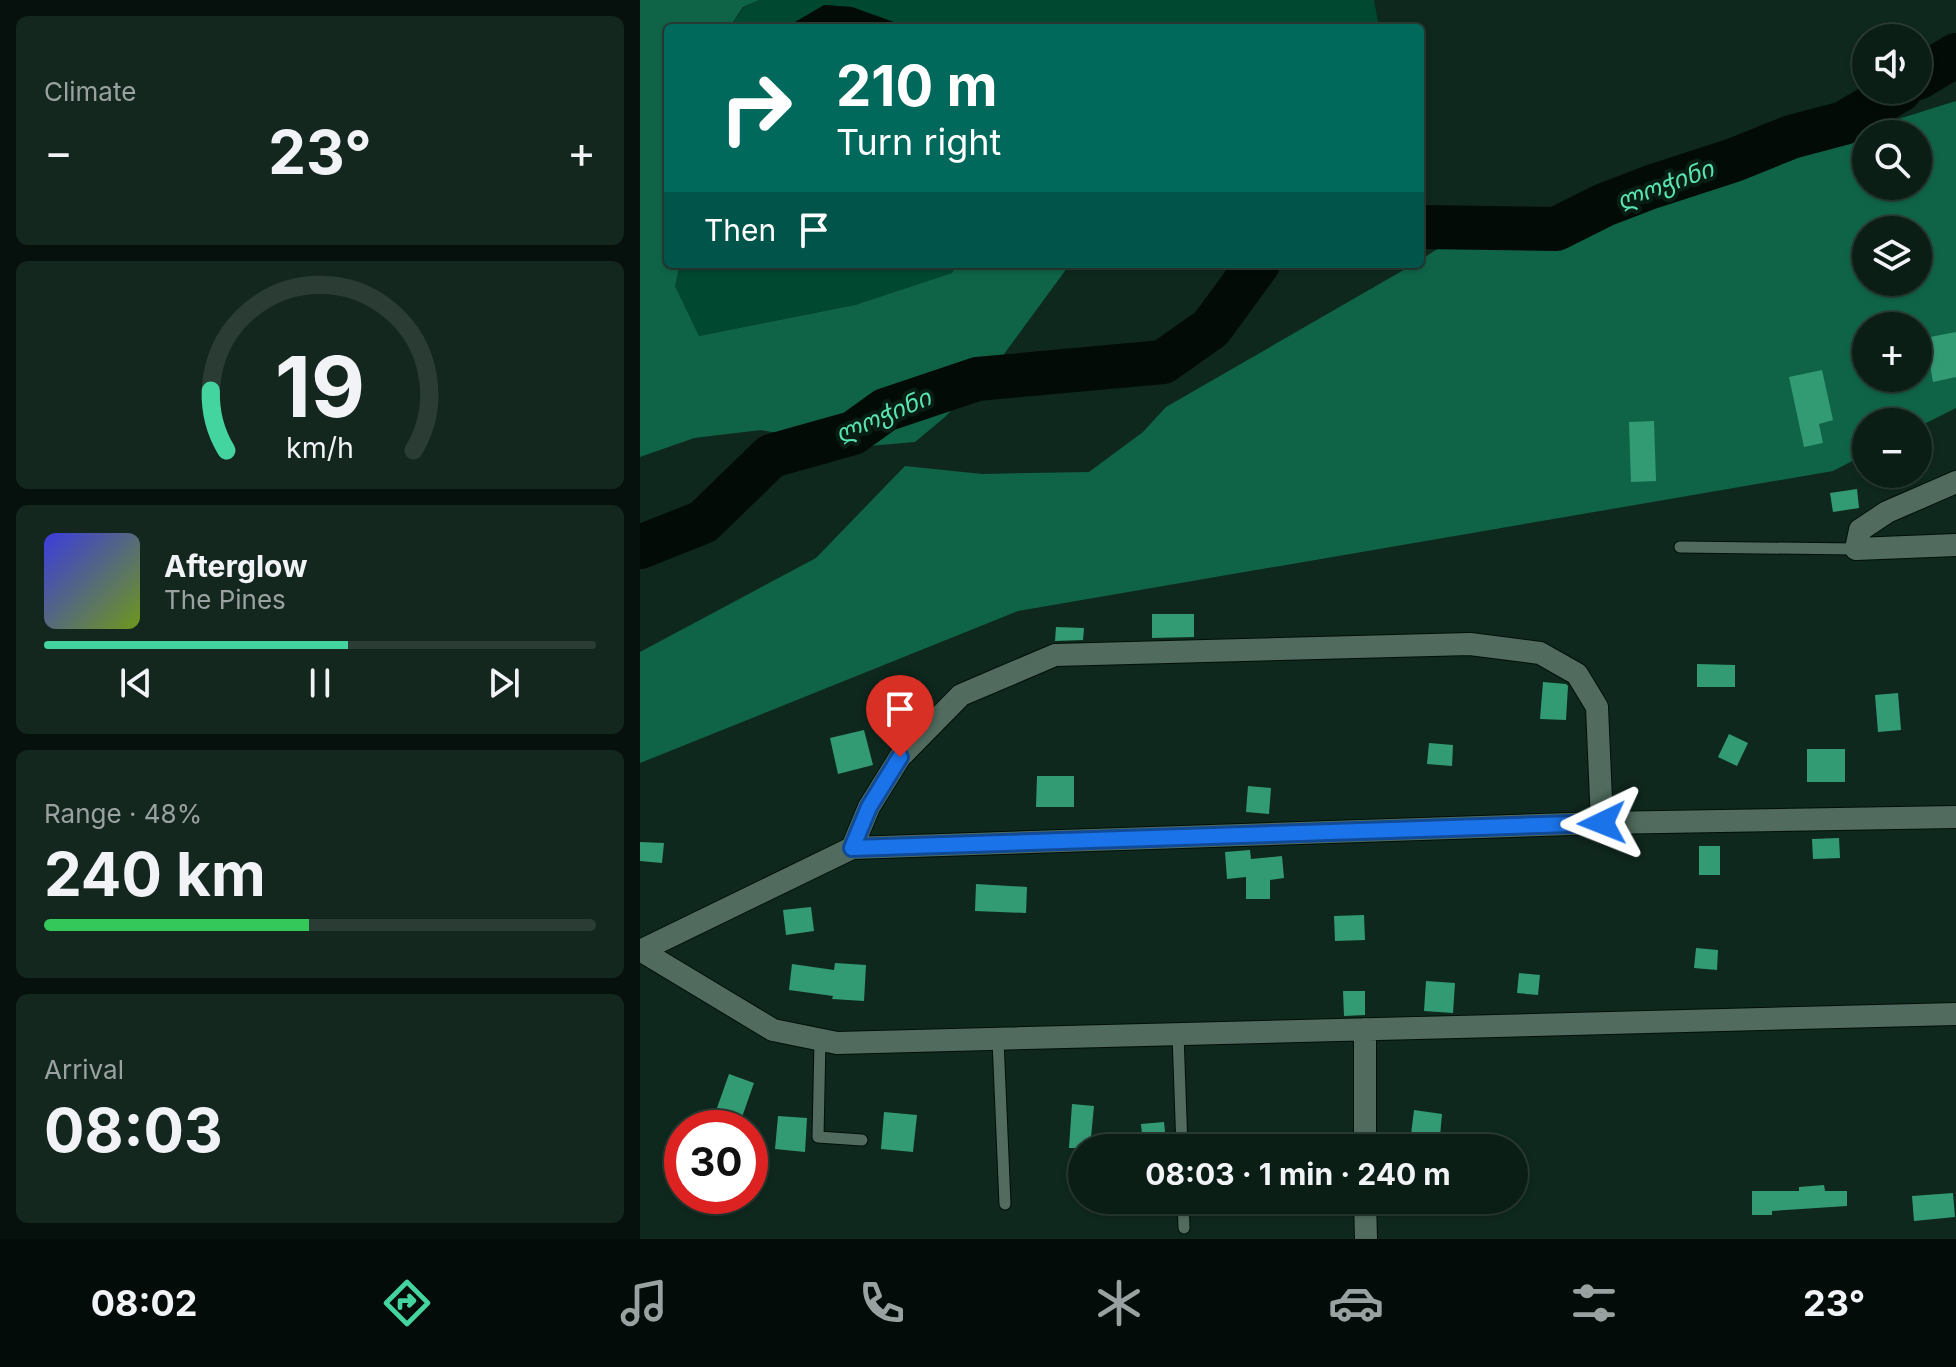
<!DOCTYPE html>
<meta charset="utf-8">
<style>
body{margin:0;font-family:Inter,"Noto Sans Georgian",sans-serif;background:#14271f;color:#f1f3f6;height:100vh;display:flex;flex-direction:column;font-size:30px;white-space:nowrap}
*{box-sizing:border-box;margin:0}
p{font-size:26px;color:#9aa2a1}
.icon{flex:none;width:44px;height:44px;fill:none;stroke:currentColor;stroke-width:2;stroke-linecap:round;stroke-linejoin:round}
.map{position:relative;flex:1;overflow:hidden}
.details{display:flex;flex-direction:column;gap:16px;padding:16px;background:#06100c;width:640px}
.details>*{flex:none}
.hud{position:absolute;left:24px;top:24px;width:760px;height:244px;border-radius:8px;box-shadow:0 2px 6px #0004,0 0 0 2px #2b3c35;background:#00695c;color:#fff;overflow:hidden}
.tools{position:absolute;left:1212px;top:24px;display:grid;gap:16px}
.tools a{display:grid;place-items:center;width:80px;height:80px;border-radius:50%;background:#0b1e16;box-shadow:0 2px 6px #0004,0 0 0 2px #2b3c35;font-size:40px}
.speed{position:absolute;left:24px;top:1110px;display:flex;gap:16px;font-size:40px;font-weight:700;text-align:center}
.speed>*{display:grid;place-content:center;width:104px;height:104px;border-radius:50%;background:#0b1e16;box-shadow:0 2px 6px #0004,0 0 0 2px #2b3c35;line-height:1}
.speed .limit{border:12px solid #d22;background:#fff;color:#111}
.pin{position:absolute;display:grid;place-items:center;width:68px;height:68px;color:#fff;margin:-82px -34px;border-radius:50% 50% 50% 0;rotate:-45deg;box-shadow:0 0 8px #0007}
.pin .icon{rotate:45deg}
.me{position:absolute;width:88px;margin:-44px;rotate:268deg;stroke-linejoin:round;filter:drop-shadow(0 0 6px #0008)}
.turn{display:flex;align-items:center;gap:28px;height:168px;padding:0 40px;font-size:36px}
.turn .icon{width:104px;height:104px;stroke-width:2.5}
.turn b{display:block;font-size:56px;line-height:68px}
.then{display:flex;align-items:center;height:76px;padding:0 40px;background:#0003;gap:16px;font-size:30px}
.big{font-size:60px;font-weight:700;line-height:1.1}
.details .widget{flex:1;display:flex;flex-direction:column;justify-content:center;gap:12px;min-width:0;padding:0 28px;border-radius:12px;background:#14271f}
.details .dial{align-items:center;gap:0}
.dial svg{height:208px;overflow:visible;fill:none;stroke:#2b3c35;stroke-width:7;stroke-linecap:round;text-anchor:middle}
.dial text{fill:#f1f3f6;stroke:none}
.song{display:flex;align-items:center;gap:24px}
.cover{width:96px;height:96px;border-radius:12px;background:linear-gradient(135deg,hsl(240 70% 55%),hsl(80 70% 35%))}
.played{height:8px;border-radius:4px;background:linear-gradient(90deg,#44d49f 55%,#2b3c35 55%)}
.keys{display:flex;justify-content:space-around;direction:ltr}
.heat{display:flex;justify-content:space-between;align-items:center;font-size:44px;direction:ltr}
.charge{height:12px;border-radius:6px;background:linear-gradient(90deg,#34c759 48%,#2b3c35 0)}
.trip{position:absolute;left:428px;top:1134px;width:460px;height:80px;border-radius:40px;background:#0b1e16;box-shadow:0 2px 6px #0004,0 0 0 2px #2b3c35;font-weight:700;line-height:80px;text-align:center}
.menu{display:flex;height:128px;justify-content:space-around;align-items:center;background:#040c09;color:#9aa2a1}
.menu .icon{width:56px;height:56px}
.menu .selected{color:#44d49f}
.menu b{font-size:36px;color:#f1f3f6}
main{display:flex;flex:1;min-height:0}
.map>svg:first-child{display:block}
</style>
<main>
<section class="details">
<div class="widget"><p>Climate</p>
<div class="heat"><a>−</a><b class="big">23°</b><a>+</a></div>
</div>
<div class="widget dial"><svg viewBox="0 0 100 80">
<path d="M14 69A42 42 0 1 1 86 69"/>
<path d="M14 69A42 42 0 0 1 8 46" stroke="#44d49f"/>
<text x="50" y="56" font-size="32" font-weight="700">19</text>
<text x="50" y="72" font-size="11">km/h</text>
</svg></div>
<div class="widget">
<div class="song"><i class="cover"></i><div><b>Afterglow</b><p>The Pines</p></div></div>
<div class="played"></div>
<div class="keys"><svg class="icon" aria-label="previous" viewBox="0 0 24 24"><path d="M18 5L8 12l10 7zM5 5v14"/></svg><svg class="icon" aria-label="pause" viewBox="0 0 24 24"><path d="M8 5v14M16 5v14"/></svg><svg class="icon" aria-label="next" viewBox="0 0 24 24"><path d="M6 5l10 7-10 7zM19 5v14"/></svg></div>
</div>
<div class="widget"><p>Range · 48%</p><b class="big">240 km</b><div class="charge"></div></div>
<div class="widget"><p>Arrival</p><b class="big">08:03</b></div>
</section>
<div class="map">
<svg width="1316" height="1239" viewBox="0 0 1316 1239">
<rect width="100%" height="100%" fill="#0f281e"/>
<!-- green -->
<path fill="#014831" d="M119,0H734L739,28H270L212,7L185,5L145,28H89L104,7Z
M40,264H318L312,273L215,305L59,336L35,286Z"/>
<!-- forest -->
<path fill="#0f6448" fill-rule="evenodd" d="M0,0H119L103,7L89,28H28V264H40L35,286L59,336L215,305L312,273L318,264H430L364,354L305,417L275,442L217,447L121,430L54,438L0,457Z
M1316,101V408L1278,427V422H1226V454L1193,471L378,611L0,763V652L176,558L265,466L342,474L449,472L503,432L526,407L774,264H780V260L815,238L922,240L1207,135ZM1226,134H1278V186H1226ZM1226,230H1278V282H1226ZM1226,326H1278V378H1226Z"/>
<!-- water -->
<path fill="#020b06" d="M184,5L212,7L270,28H145Z"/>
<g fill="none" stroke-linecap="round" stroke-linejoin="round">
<!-- river -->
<path stroke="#020b06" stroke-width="44" d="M1278,78L1316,55
M780,227L916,229L964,205L1011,187L1094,160L1151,137L1204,123L1260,90
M0,547L63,522L131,456L213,433L245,410L337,379L523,362L571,328L618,264"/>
</g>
<!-- building -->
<path fill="#339b74" d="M1316,332V377L1293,382L1285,338Z
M1182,370L1193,420L1179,424L1183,443L1164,447L1149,377Z
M1014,421L1016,481L991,482L989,422Z
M1217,489L1219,508L1193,512L1190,493Z
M512,614H554V637L512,638Z
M416,627L444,628L443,640L415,641Z
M1057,664L1095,665V687H1057Z
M903,682L926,684L928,686L926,720L900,719Z
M1258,693L1261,730L1238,732L1235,695Z
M224,730L233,765L198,774L190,738Z
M1089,734L1108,743L1097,766L1078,757Z
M789,743L813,745L812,766L787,764Z
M1167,749H1205V782H1167Z
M397,776H434V807H396Z
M608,786L631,788L629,814L606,812Z
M1199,838L1200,858L1173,859L1172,839Z
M0,842L24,843L22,863L0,861Z
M1059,846H1080V875H1059Z
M610,850L611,859L642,856L644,878L630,880V899H606V877L587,879L585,852Z
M336,884L387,887L386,913L335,911Z
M171,907L174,931L146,935L143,910Z
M724,915L725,940L695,941L694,916Z
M1056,948L1078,950L1077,970L1054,968Z
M195,963L226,965L224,1001L192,999L193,996L149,990L152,964L194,970Z
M879,973L900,975L898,995L877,993Z
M786,981L815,983L813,1013L784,1011Z
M703,991H725V1015L704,1016Z
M89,1074L114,1083L102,1117L77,1108Z
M432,1104L454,1106L450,1148H429Z
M774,1110L802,1114L799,1147L770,1143Z
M244,1112L277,1115L273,1152L241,1149Z
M138,1116L167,1118L165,1152L135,1149Z
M524,1122L526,1142L503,1144L501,1124Z
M1184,1185L1185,1191H1207V1206L1132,1211V1215H1112V1191H1159V1187Z
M1313,1193L1315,1217L1274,1221L1272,1196Z"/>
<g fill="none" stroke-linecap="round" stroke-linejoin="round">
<!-- service casing -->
<g stroke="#001008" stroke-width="13">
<path id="service" d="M1040,547L1216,549
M538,1034L542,1148
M180,1040L178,1137L222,1140
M358,1040L365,1204
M543,1200L544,1228"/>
</g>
<!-- minor casing -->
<g stroke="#001008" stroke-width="24">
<path id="minor" d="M1316,482L1247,512L1220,530L1216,549L1316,545
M212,848L229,807L260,757L321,695L415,655L830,644L900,653L937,674L957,707L962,823
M0,950L133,1030L197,1043L1316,1014
M2,950L212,848L962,823L1316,817
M725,1029V1148
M725,1200L726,1239"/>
</g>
<!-- service -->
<use href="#service" stroke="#516c5f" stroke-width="11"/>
<!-- minor -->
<use href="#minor" stroke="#516c5f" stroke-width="22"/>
</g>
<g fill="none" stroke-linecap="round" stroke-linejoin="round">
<!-- route casing -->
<g stroke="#114b97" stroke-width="20">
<path id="route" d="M260,757L229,807L212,848L962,823"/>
</g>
<!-- route -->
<use href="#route" stroke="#1a73e8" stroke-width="14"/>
</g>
<g text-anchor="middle" stroke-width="8" stroke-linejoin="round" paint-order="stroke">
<!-- water labels -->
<g font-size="24" font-style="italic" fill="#5be4af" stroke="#061e14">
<text transform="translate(1025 185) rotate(-20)" y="8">ლოჭინი</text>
<text transform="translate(243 416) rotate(-23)" y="8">ლოჭინი</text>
</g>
</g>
</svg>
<div class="tools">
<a><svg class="icon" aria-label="sound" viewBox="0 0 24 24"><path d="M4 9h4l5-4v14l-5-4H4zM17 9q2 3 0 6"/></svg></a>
<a><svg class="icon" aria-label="search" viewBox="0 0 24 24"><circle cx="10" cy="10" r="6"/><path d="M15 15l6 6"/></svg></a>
<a><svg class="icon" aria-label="layers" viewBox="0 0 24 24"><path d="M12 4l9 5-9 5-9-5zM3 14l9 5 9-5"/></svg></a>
<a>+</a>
<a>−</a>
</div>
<div class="speed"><div class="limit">30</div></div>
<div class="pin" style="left:260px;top:757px;background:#d93025"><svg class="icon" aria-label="arrive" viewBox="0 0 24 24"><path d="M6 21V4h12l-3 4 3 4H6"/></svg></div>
<svg class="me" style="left:962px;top:823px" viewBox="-20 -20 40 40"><path d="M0-17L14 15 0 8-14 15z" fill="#1a73e8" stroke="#fff" stroke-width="4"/></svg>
<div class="trip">08:03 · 1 min · 240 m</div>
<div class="hud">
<div class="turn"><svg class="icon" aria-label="right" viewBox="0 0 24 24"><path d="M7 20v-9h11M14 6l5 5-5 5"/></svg><div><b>210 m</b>Turn right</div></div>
<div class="then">Then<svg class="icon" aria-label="arrive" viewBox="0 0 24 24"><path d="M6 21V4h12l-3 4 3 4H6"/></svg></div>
</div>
</div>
</main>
<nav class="menu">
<b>08:02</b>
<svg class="icon selected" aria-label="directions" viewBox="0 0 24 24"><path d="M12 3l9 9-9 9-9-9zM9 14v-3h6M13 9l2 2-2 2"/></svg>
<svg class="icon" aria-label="music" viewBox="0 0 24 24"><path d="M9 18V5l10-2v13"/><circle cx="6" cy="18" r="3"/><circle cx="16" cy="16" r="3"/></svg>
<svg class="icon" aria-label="phone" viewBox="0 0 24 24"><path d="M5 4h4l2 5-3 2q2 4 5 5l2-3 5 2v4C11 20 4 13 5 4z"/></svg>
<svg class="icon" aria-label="climate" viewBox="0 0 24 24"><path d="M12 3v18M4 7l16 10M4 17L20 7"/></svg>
<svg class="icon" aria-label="car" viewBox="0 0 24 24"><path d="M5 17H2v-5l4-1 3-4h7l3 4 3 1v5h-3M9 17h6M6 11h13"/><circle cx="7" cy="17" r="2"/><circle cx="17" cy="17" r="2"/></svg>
<svg class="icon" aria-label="filters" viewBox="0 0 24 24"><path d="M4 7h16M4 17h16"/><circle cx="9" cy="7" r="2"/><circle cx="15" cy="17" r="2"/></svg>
<b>23°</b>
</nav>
